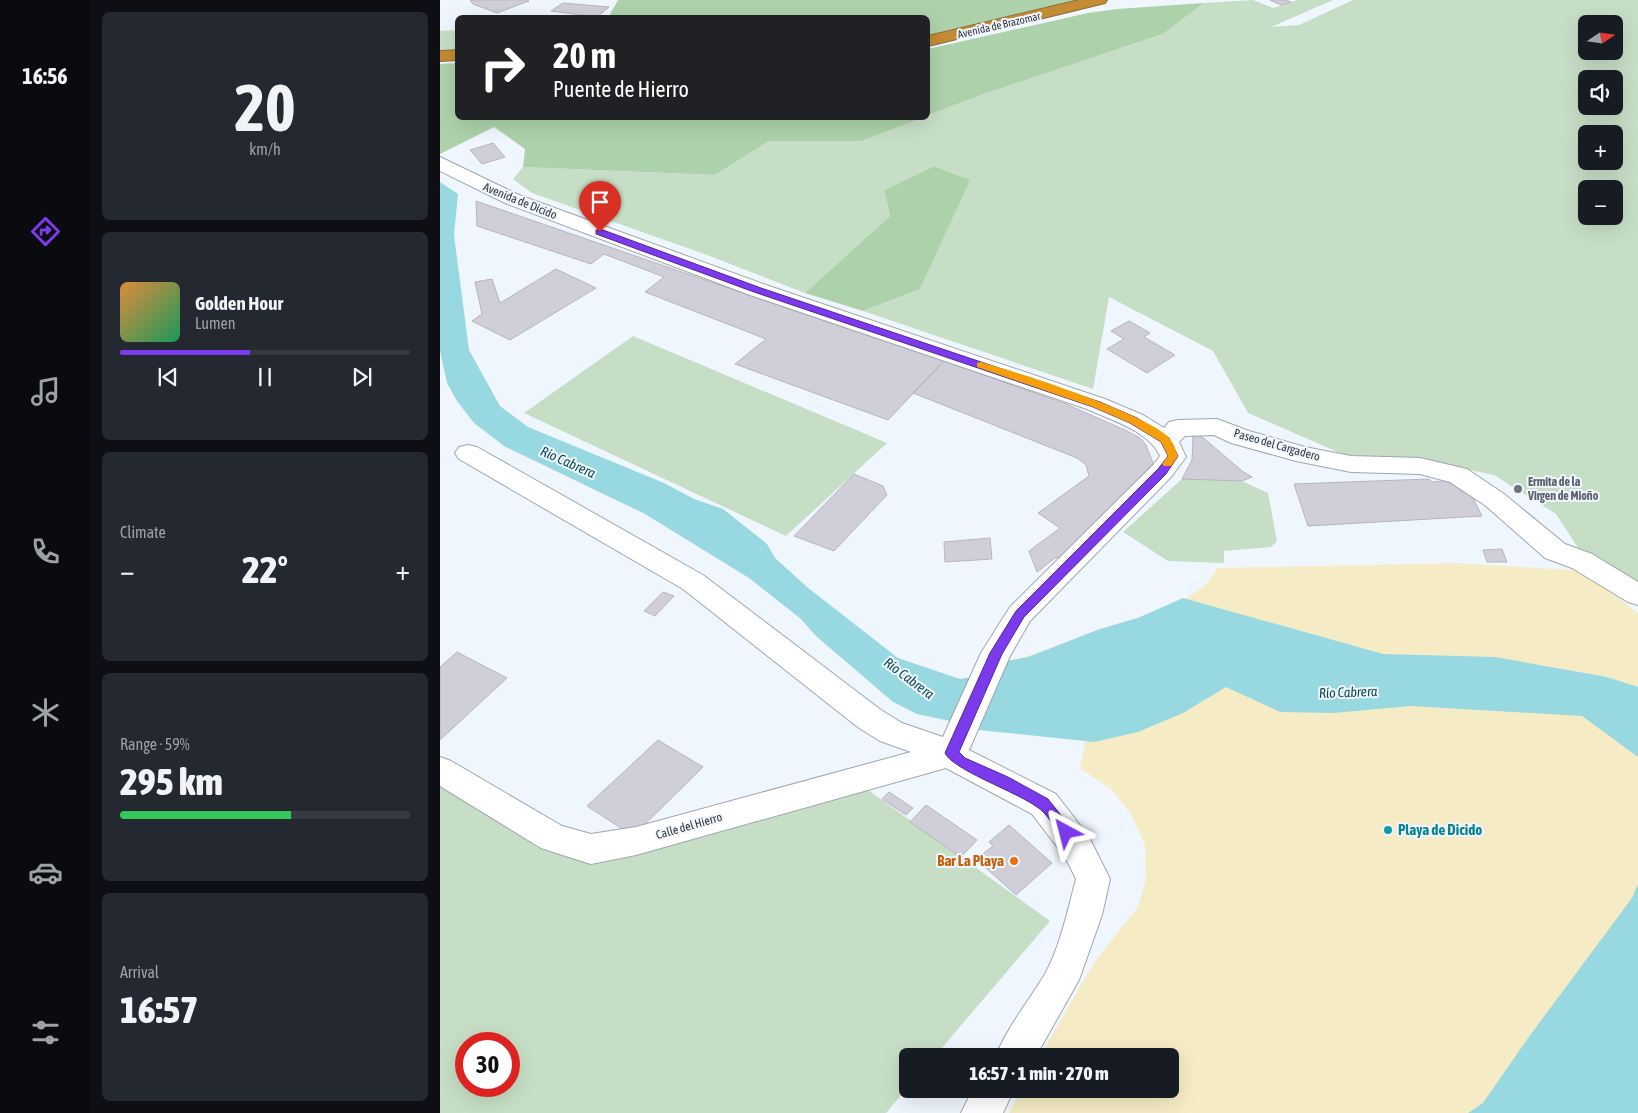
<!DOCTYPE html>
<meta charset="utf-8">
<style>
body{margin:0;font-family:"Asap Condensed",sans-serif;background:#242831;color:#f1f3f6;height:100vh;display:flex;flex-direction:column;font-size:19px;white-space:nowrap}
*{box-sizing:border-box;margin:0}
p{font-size:16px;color:#9ea1a6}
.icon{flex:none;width:28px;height:28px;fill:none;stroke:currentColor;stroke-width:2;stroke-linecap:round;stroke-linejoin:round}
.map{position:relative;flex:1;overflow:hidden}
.side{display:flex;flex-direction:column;gap:12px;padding:12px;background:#0d0f14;width:350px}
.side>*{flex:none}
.banner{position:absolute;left:15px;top:15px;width:475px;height:105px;border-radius:8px;box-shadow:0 5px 20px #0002;background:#202124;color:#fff;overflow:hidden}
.needle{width:32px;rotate:77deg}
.controls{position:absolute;left:1138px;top:15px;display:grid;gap:10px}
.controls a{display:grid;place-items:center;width:45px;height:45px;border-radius:8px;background:#171b24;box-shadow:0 5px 20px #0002;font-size:25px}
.speed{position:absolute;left:15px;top:1032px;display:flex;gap:10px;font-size:25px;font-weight:700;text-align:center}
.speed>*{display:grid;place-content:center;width:65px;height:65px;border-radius:50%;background:#171b24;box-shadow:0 5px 20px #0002;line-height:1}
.speed .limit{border:8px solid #d22;background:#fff;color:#111}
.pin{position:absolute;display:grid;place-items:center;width:42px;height:42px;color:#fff;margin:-51px -21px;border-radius:50% 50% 50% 0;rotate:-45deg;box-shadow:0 0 5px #0007}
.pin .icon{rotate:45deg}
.me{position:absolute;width:55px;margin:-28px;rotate:322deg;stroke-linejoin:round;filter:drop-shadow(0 0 4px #0008)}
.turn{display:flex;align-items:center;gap:18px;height:105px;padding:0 15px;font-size:22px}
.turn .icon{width:65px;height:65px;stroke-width:2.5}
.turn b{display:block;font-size:35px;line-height:42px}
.big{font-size:38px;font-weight:800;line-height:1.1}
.side .card{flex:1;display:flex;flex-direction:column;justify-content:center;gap:8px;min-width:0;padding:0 18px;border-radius:8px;background:#242831}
.side .dial{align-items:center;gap:0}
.dial b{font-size:65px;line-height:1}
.song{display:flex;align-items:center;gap:15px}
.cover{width:60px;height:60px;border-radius:8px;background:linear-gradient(135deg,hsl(30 70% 55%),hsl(150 70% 35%))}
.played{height:5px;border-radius:2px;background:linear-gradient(90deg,#7c3aed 45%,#363941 45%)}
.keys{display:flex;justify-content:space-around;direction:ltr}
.heat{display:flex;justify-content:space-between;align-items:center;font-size:28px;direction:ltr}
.charge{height:8px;border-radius:4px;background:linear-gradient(90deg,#34c759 59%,#363941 0)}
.trip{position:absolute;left:459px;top:1048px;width:280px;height:50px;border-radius:8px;background:#171b24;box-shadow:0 5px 20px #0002;font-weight:800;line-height:50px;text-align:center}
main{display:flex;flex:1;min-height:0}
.tabs{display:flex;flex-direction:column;width:90px;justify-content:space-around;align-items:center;background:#090b0e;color:#9ea1a6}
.tabs .icon{width:35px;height:35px}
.tabs .selected{color:#7c3aed}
.tabs b{font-size:22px;color:#f1f3f6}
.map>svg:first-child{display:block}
</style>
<main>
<nav class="tabs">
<b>16:56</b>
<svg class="icon selected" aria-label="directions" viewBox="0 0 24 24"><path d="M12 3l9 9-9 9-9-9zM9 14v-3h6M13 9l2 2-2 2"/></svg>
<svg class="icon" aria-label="music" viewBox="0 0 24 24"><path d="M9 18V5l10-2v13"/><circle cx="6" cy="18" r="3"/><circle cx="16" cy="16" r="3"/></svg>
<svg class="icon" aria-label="phone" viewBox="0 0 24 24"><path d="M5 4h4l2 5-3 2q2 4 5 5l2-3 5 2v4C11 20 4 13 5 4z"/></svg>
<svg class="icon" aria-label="climate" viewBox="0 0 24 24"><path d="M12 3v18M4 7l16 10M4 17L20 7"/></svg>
<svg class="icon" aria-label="car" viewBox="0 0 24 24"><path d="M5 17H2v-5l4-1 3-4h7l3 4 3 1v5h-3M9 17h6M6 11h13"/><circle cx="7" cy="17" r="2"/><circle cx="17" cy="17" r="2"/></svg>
<svg class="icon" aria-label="filters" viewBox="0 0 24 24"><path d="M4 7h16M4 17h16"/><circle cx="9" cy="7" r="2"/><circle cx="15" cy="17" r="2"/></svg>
</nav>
<section class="side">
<div class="card dial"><b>20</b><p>km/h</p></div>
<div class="card">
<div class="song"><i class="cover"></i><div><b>Golden Hour</b><p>Lumen</p></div></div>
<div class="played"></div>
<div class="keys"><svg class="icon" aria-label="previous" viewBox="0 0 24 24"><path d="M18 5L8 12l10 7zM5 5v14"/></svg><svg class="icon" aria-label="pause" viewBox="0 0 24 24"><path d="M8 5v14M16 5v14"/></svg><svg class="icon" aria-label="next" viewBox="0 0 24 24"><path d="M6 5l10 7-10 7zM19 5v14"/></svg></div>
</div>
<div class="card"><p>Climate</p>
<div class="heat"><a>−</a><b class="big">22°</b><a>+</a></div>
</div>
<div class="card"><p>Range · 59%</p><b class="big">295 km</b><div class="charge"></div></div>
<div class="card"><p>Arrival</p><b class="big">16:57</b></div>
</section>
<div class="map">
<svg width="1198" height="1113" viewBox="0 0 1198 1113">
<rect width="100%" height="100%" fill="#eff6fe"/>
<!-- green -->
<path fill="#c7dec6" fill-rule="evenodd" d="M813,0L833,8L858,0H893L831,27L859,25L913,0H1198V585L1140,551L1116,514L1054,475L981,460L909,457L808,413L773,351L669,297L653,389L423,311L480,289L529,180L496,166L444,190L450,216L365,293L267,255L92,193L73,179L83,167L275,175L329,141H422L482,118H488V115L544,94L723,34L764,3ZM1146,24H1174V51H1146ZM1146,79H1174V106H1146ZM1146,134H1174V161H1146ZM1146,189H1174V216H1146Z
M17,30V49L0,50V31Z
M193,336L447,443L346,536L84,413Z
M742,479L802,481L828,493L837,541L831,547L784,551V563L728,561L683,532Z
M0,785L113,851L424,787L610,921L495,1056H468L467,1088L446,1113H0ZM26,1044H69V1086H26Z"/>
<!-- forest -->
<path fill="#add2ab" d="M178,0H639L528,29L488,37V18H168Z
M764,3L723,34L544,94L488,115V49L648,13L677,9Z
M17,63L18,118H482L422,141H329L275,175L83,167L85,149L54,127L0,154V64Z
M495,166L530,180L480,289L423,311L365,293L450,216L444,190Z"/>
<!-- sand -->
<path fill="#f5ecc6" d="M1014,563L1132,570C1158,578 1177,597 1198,614V1113H569L581,1089H730V1056H600L655,961L698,907L706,879L705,845L691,814L672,790L640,768L649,727L567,661C599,655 628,641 658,630C692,618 762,604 777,568Z"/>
<!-- water -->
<path fill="#97d8e1" d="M0,182L18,194L14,235L29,350L60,406L88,427L224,483L254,499L283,509L327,544L335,558L367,587L458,658L520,679L560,672L567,661L588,657L660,629L698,618L743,598L943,654L1055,657L1167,677L1198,687V757L1142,716L971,706L893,713L840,712L786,687L743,713L698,732L654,742L539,730L510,721L477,714L453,702L376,636L361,619L309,578L205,514L64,446L34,423L17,401L7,383L0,351Z
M1198,884V1113H1028L1043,1103L1088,1038L1192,898Z"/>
<!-- building -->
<path fill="#d0ced8" stroke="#b7b5be" d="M30,0H87L89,1L57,13L33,4Z
M830,0H846L851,2L841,5Z
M123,3L169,7L157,17L111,11Z
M53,143L65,157L42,164L30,150Z
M36,201L355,311L504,361L448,420L295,364L326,339L205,292L224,277L164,254L151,264L37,226Z
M116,269L156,288L70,340L32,321L42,314L35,282L52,279L60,303Z
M689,321L710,333L704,337L735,355L707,373L667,349L684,339L671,331Z
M504,361L626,404L685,430L700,438L706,445L713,463L711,469L623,557L615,558L597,572L589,551L620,528L598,513L649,476L646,465L637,458L473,393Z
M760,435L802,471L812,477L802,481L742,479L752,460L753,436Z
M414,474L443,486L447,495L394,551L354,536Z
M989,479L992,482L1013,480L1021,492H1030L1042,516L868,526L854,484Z
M550,538L552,559L505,562L504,542Z
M1062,549L1067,562H1047L1043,550Z
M223,592L234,596L215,616L204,611Z
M17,652L67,678L0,740V667Z
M218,740L263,767L193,836L147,806Z
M449,792L473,808L466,815L442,799Z
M486,805L537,840L521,857L470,822Z
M569,825L612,863L576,895L536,859L553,846L549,842Z"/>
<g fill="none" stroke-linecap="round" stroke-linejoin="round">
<!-- minor casing -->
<g stroke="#9fa6ad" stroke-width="2">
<path id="minor" d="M0,157L79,195L326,285L665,399L703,415L724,428L729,422L738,420L777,419L809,431L865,447L911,456L980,458L1027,469L1064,494L1125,544L1152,554L1198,582V605L1188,602L1132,568L1105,558L1046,506L1010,482L980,474L911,472L856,461L791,443L774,435L745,436L739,442L746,457L731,477L590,621L570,656L529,750L616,794L649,837L670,879L662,915L639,980L596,1056H556C567,1027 589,1001 605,974C620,947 628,909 636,879L625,857L592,814L506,768L196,855L151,864L113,852L101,848L0,786V757L11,761L122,826L151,834L196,827L471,752L440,741L419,728L243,589L19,459L15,453L19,447L28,445L37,447L263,575L441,710L462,723L503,737L541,653L570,607L713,465L720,456C709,431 671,420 647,409L310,295L65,203L0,171Z
M533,1089H574L563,1113H521Z"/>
</g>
<!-- highway casing -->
<g stroke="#916e36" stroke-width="2">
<path id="highway" d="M639,0H667L665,3L488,46V36Z
M18,50V60L0,61V51Z"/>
</g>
<!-- minor -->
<use href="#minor" fill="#fff" fill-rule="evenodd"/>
<!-- highway -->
<use href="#highway" fill="#c38b33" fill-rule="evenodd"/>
</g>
<!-- route -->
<path fill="#7c3aed" stroke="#51269a" d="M156,230H163L321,288L660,402L697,418L729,438L738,456L726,474L584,617L562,654L519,752L525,758L568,777L608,799L631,828L633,832L631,836H621C614,827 607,813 597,807C577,792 513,770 505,753L550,653L576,611L718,469L728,456L721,442L690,423L653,407L314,292L156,234Z"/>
<!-- slow -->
<path fill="#f59e0b" d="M540,362C575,371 711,415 730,439C734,444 736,451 738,456L731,466H724L722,464L728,456L721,442L690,423L653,407L537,367V363Z"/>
<!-- markers -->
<circle fill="#6b7280" stroke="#eff6fe" stroke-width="2" cx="1078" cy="489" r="5"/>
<circle fill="#0f9aa8" stroke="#eff6fe" stroke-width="2" cx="948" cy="830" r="5"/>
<circle fill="#e8710a" stroke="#eff6fe" stroke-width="2" cx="574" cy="861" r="5"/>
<g text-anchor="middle" stroke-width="4" stroke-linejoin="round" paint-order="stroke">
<!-- far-street labels -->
<g font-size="11" fill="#35383b" stroke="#eff6fe">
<text transform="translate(559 25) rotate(-13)" y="4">Avenida de Brazomar</text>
</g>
<!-- street labels -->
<g font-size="12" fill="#35383b" stroke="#eff6fe">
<text transform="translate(80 201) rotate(22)" y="4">Avenida de Dícido</text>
<text transform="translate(837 445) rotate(16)" y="4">Paseo del Cargadero</text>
<text transform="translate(249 826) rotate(-16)" y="4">Calle del Hierro</text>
</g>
<!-- worship labels -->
<g font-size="12" font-weight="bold" fill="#5b616d" stroke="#eff6fe" text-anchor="start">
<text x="1088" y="486">Ermita de la<tspan x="1088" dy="14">Virgen de Mioño</tspan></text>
</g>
<!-- water labels -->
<g font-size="14" font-style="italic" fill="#0e4950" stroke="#eff6fe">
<text transform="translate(128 462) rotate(24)" y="5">Río Cabrera</text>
<text transform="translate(469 678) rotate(37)" y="5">Río Cabrera</text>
<text transform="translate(908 692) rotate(-2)" y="5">Río Cabrera</text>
</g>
<!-- near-culture labels -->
<g font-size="15" font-weight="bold" fill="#0d838f" stroke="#eff6fe" text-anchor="start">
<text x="958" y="835">Playa de Dicido</text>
</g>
<!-- near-food labels -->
<g font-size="15" font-weight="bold" fill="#c56008" stroke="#eff6fe" text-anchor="end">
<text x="564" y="866">Bar La Playa</text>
</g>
</g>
</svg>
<div class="controls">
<a><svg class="needle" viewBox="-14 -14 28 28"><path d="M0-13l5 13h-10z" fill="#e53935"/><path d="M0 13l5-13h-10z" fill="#9ea1a6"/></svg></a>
<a><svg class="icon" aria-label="sound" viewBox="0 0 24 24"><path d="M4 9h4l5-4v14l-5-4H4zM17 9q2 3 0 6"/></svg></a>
<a>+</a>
<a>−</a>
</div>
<div class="speed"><div class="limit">30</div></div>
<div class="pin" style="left:160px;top:232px;background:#d93025"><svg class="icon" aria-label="arrive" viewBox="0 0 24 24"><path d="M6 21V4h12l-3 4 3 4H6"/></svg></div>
<svg class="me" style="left:626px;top:832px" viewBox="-20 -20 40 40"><path d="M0-17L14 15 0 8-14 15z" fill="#7c3aed" stroke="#fff" stroke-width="4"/></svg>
<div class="trip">16:57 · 1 min · 270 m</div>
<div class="banner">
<div class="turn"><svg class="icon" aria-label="right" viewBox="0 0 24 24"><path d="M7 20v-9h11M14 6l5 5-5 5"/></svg><div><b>20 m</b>Puente de Hierro</div></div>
</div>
</div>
</main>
